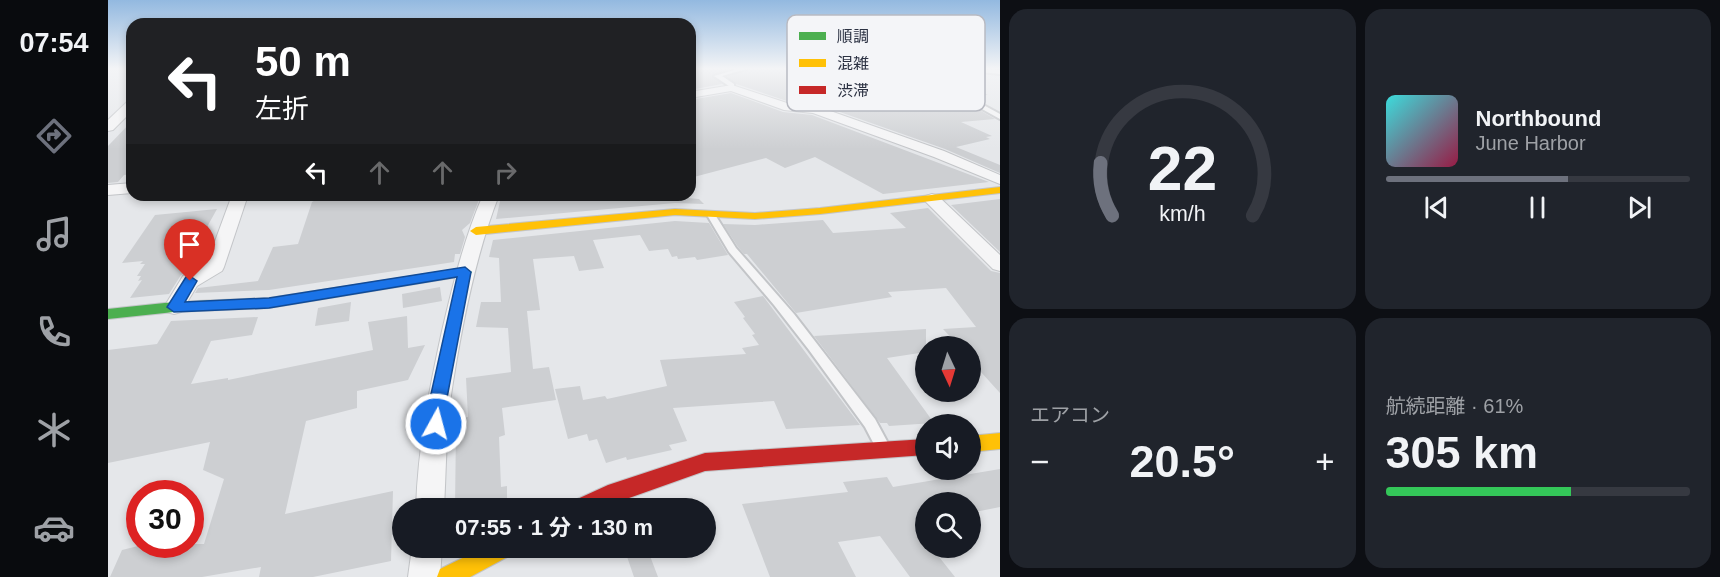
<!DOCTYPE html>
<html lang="ja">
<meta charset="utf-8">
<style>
body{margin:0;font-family:Arial,"Noto Sans JP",sans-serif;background:#20242c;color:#f1f3f6;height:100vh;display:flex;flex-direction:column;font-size:22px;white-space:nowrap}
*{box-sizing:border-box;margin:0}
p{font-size:20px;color:#9ea1a6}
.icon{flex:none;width:33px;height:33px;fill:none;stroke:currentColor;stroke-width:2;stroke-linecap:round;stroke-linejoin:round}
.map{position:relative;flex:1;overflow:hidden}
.sheet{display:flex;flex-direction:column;gap:9px;padding:9px;background:#0d0f14;width:720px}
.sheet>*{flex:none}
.guide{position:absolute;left:18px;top:18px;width:570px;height:183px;border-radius:18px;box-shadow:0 3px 9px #0003;background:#202124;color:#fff;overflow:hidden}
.needle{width:39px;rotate:176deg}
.buttons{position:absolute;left:807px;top:336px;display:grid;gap:12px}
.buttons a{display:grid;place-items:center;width:66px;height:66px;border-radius:50%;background:#171b24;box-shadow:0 3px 9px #0003;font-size:30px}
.speed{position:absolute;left:18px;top:480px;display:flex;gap:12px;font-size:30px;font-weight:700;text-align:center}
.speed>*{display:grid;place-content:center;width:78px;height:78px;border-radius:50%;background:#171b24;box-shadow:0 3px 9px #0003;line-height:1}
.speed .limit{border:9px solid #d22;background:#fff;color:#111}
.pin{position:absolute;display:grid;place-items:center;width:51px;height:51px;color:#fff;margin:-62px -26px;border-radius:50% 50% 50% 0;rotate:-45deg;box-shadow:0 0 6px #0007}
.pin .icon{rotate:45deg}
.me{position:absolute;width:66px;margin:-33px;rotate:7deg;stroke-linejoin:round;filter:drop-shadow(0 0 4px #0008)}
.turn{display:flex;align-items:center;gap:21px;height:126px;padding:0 30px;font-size:27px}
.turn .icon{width:78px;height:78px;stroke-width:2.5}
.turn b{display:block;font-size:42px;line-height:51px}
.lanes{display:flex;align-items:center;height:57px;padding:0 30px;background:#0003;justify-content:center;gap:30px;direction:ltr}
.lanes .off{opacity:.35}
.big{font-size:45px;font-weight:700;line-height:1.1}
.sheet .widget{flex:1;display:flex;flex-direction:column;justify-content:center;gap:9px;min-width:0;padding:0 21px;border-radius:18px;background:#20242c}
.sheet .dial{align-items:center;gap:0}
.dial svg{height:156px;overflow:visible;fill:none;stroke:#363941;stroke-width:7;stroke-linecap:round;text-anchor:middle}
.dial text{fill:#f1f3f6;stroke:none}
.song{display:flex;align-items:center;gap:18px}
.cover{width:72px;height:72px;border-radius:9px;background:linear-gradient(135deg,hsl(180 70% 55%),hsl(340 70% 35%))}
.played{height:6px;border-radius:3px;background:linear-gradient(90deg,#6d717d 60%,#363941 60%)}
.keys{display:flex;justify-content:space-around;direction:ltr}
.heat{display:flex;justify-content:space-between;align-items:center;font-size:33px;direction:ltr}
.charge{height:9px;border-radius:4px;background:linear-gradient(90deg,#34c759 61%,#363941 0)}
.sheet .tiles{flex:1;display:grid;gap:9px;grid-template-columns:repeat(2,1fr)}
.trip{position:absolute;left:284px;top:498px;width:324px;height:60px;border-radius:30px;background:#171b24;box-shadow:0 3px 9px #0003;font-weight:700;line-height:60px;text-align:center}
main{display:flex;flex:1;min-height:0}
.tab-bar{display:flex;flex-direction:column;width:108px;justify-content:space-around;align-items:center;background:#090b0e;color:#9ea1a6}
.tab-bar .icon{width:42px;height:42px}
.tab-bar .on{color:#6d717d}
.tab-bar b{font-size:27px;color:#f1f3f6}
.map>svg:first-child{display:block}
</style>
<main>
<nav class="tab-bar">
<b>07:54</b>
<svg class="icon on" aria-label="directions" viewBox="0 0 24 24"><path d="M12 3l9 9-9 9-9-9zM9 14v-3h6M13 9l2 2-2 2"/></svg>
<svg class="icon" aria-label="music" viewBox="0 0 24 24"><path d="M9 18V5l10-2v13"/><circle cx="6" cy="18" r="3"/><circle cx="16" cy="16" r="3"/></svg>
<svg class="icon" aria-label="phone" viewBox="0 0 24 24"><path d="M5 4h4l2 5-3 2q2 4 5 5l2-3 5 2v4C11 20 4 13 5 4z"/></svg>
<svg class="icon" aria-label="climate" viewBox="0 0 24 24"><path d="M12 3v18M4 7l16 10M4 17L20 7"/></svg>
<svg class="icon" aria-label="car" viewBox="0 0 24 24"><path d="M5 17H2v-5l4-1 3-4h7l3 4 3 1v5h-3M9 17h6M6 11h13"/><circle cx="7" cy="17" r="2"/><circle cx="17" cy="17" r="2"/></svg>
</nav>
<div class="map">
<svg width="892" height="577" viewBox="0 0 892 577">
<rect width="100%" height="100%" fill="#e5e7ea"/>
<!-- building -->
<path fill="#cdcfd2" d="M582,69H623L604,75L614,84L582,90Z
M640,69H800L887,119L853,122L884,136L878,137L882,139L848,147L892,165V173L837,149L712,105L682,102L628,84L619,77Z
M813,69H831L880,95L863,96Z
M623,93L675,112L704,115L881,182L775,194L707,157L677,168L658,158L582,178V100Z
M24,121V174L16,175L10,182L0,183V146Z
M238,195H291L290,198L349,195L372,197L362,223L354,230L357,237L352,254H347L346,262L161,290L87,293L90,288L150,281L165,247L190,244L204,202L209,199Z
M412,195H546L591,199L596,204L567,203L388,219L393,197Z
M892,199V252L843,205Z
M820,208L883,271L892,273V393L862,360V346H851L835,329L868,327L838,288L780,292L784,297L688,313L639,254H636L630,247L615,224L647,225L715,220L725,233L798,228L782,213Z
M109,209L83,256H86L78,272L73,275L61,294L22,298L34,280L30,281L33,276H29L37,264H32L35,261L14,263L47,215Z
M567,221L601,223L620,255L589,260L587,257L570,259L569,256L564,257L560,249L541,251L532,235L485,240L496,268L471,271L466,256L425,259L432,310L419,311L425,369L441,367L448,400L394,408L397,435L391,437L393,487L399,486V508H347L348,428L350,419L360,417L358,378L403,372L400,328L368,327L373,302H393L391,258L381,257L385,240Z
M332,287L334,301L295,308L294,294Z
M655,296L752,425L678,429L666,401L565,408L579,441L561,445L564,450L519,460L518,457L498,463L489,439L481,441L479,434L460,439L447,389L472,386L475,400L497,396L499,399L559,386L552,360L638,354L634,348L651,345L644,335L647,334L635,318L637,317L626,302Z
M243,302L241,321L207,326L210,308Z
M299,316L300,348L317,345L300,380L249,391V408L198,421L177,514L285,491L283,561L205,577H151L153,567L94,577H2L14,550L38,544H96L116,479L95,470L102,442L0,463V350L49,344L63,321L150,317L144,335L103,341L83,384L120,378V380L265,350L260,322Z
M818,329V352L779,358L826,423L781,426L779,423H772L706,336Z
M892,469V507L862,513V502H818V548H824L847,577H802L772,536L730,542L748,577H662L634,504L740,492L735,482L779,477L785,487Z
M516,548H539L550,577H526Z"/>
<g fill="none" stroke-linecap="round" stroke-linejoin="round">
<!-- lane casing -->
<g stroke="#c3c5c8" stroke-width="4">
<path id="lane" d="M630,69H638L614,76L626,84V89H622L621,86L606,76Z
M802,69H809L892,114V119Z
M860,69L892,70V74L863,71Z
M603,212L606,213L628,248L686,314L767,419L781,445L779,450L774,451L769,450L757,427L701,350L666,305L621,252L599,215Z"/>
</g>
<!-- street casing -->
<g stroke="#c3c5c8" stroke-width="2">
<path id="street" d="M624,85L682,104L711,107L836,151L892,175V184L826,157L705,113L676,110L623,91L582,98V92Z
M24,100V111L5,130L0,131V120L20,101Z
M24,183V193L0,195V185Z
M824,194L830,196L892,255V271L885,269L818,202L816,199L818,196Z
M124,195H140L116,267L114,271L89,286L73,312L66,314L59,312L56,307L75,276L99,263Z
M375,195H391C366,259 352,334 342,402C338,437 338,473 336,508H308C310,448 321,390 334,331C345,284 356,239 375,195Z
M304,548H334L332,577H300Z"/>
</g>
<!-- fast casing -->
<g stroke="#c3c5c8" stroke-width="2">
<path id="fast" d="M357,268L364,272L362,275L161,308L66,312L0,319V309L66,302L161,298Z"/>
</g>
<!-- slow casing -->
<g stroke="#c3c5c8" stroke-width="2">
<path id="slow" d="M892,187V193L712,214L647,219L567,215L368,235L362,231L368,227L567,209L647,213L712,208Z
M892,433V449L862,452V436Z
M375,548H406L403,555L362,577H329L332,569Z"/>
</g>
<!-- jam casing -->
<g stroke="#c3c5c8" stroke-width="2">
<path id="jam" d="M818,439V455L597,471L493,508H462L465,501L500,485L597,453Z"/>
</g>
<!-- lane -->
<use href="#lane" fill="#f5f5f6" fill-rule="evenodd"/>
<!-- street -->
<use href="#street" fill="#f5f5f6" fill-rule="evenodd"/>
<!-- fast -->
<use href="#fast" fill="#4caf50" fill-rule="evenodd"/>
<!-- slow -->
<use href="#slow" fill="#ffc107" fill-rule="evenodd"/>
<!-- jam -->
<use href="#jam" fill="#c62828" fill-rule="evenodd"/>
</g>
<!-- sky -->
<linearGradient id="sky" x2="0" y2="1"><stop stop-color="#93b9e0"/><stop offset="0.46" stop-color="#f3f4f6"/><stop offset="1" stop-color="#f3f4f6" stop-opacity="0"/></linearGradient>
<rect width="892" height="149" fill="url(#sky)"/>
<!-- route -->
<path fill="#1a73e8" stroke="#114b97" stroke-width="1.5" d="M357,267L363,272L338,403L334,430L328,432L322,430L319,424L321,403L349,277L161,308L66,312L59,307L78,277L82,276L89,281L77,302L161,298Z"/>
<!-- legend -->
<rect x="679" y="15" width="198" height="96" rx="9" fill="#f4f5f8" stroke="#b8bac2" stroke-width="1.5"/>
<rect x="691" y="32" width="27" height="8" fill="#4caf50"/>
<rect x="691" y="59" width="27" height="8" fill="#ffc107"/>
<rect x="691" y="86" width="27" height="8" fill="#c62828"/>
<g font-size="16" fill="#2c3243">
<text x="729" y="42">順調</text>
<text x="729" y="69">混雑</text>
<text x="729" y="96">渋滞</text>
</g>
</svg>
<div class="buttons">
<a><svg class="needle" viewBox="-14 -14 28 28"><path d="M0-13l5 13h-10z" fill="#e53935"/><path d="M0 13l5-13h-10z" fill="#9ea1a6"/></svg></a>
<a><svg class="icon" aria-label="sound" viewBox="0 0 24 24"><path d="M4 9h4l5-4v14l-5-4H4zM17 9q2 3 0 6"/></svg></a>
<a><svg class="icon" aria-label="search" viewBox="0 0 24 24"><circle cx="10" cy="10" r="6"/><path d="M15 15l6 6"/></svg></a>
</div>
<div class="speed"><div class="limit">30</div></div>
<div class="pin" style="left:82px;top:281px;background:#d93025"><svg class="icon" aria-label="arrive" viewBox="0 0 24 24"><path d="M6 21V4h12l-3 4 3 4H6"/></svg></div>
<svg class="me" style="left:328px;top:424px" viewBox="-20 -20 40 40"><circle r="17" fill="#1a73e8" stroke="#fff" stroke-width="3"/><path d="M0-11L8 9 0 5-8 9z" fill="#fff"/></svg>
<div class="trip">07:55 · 1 分 · 130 m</div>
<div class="guide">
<div class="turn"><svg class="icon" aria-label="left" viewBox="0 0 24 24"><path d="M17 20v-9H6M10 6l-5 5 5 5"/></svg><div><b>50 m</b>左折</div></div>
<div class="lanes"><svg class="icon" aria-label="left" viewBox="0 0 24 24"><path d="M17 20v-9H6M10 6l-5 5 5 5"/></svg><svg class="icon off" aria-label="ahead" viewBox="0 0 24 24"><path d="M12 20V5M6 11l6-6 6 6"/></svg><svg class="icon off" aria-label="ahead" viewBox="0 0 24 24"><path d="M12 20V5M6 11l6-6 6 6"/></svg><svg class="icon off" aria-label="right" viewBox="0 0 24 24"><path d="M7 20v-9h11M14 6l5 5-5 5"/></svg></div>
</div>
</div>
<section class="sheet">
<div class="tiles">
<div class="widget dial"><svg viewBox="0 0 100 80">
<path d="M14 69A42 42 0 1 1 86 69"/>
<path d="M14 69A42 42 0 0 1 8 42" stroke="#6d717d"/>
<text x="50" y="56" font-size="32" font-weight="700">22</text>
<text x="50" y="72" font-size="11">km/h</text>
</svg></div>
<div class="widget">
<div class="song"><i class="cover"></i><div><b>Northbound</b><p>June Harbor</p></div></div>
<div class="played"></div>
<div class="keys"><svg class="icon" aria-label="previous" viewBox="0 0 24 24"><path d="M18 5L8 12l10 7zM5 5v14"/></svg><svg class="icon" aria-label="pause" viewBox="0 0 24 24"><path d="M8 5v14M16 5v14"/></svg><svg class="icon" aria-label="next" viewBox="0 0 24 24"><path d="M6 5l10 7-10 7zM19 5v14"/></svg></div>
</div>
<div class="widget"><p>エアコン</p>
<div class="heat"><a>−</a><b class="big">20.5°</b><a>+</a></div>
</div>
<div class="widget"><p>航続距離 · 61%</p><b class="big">305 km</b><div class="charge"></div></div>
</div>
</section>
</main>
